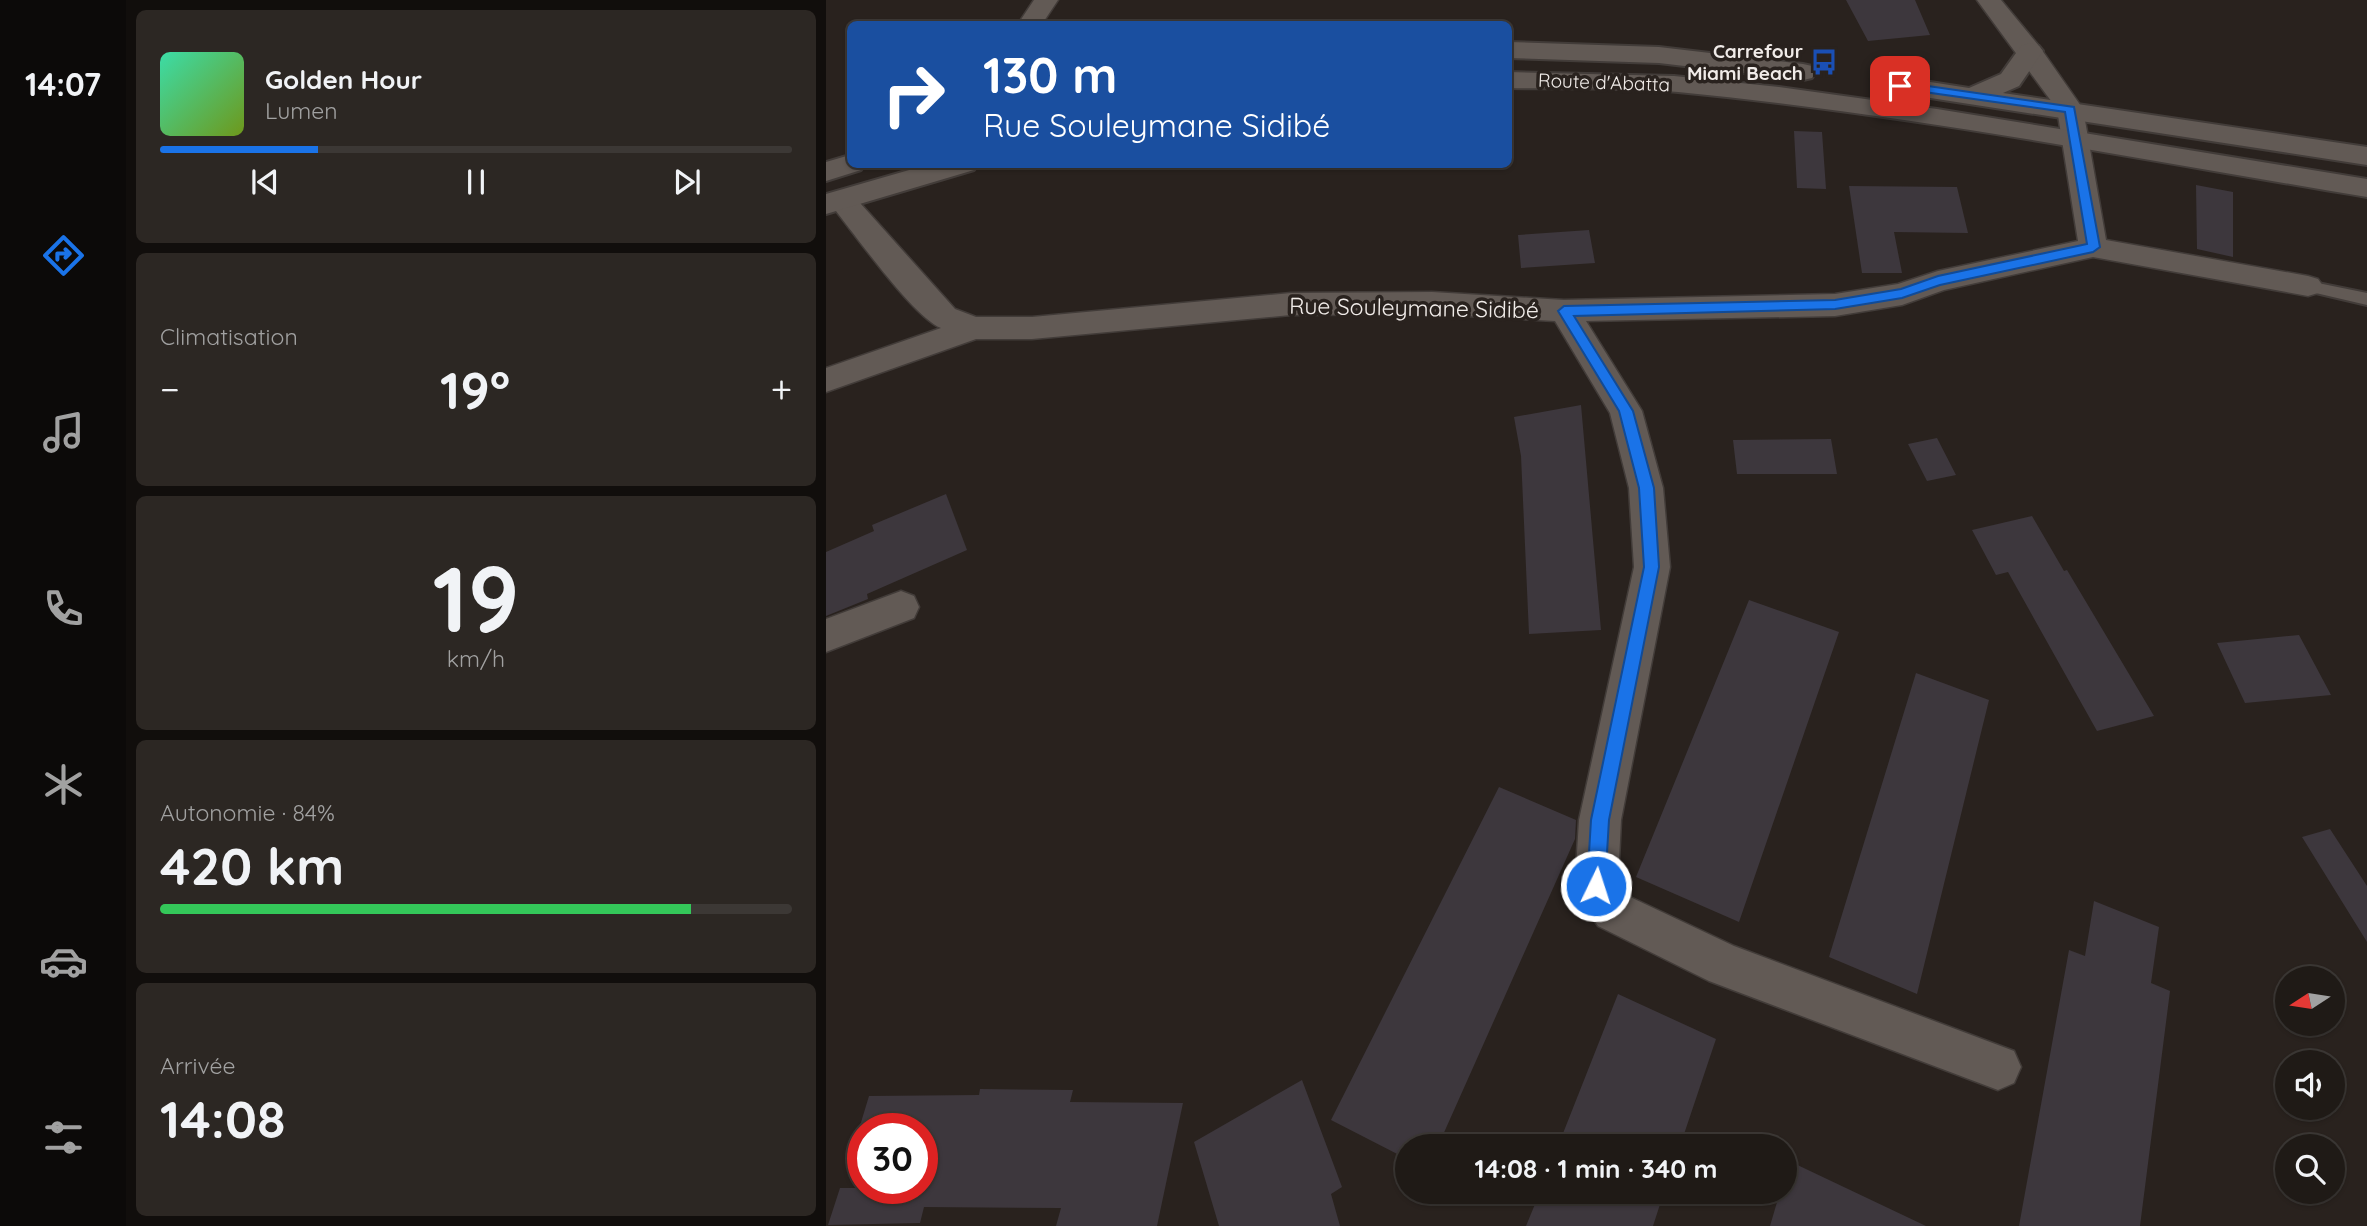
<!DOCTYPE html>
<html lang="fr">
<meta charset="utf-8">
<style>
body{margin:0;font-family:Quicksand,sans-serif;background:#2c2723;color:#f1f3f6;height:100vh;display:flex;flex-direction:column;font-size:26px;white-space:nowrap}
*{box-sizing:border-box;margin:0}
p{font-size:23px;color:#a1a1a1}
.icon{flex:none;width:38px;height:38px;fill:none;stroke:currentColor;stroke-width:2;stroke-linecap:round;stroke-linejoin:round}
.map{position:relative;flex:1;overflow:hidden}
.details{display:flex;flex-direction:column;gap:10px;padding:10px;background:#110e0c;width:700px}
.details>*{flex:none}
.hud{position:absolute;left:21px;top:21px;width:665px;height:147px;border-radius:10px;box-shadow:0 2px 5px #0004,0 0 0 2px #3c3835;background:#1a4fa0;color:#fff;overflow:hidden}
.needle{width:46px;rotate:258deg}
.fabs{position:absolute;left:1449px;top:966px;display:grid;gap:14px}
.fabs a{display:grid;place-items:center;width:70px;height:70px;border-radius:50%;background:#1f1a16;box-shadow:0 2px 5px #0004,0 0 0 2px #3c3835;font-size:35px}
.speed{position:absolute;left:21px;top:1113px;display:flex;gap:14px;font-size:35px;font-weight:700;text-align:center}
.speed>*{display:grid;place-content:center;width:91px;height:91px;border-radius:50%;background:#1f1a16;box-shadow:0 2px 5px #0004,0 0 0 2px #3c3835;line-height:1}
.speed .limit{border:10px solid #d22;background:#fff;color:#111}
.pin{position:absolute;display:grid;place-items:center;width:60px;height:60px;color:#fff;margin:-30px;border-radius:14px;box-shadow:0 4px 10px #0006}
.me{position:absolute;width:77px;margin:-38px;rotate:4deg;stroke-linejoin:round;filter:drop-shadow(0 0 5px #0008)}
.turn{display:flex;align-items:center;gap:24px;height:147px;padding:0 21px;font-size:32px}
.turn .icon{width:91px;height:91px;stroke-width:2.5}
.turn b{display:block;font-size:49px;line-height:60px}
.big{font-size:52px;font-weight:800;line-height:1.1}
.details .tile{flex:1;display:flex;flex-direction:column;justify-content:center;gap:10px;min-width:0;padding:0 24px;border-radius:10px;background:#2c2723}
.details .dial{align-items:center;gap:0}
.dial b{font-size:91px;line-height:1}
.song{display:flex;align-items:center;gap:21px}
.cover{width:84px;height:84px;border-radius:10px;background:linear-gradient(135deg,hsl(160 70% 55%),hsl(80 70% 35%))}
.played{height:7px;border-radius:4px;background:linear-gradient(90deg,#1a73e8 25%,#3c3835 25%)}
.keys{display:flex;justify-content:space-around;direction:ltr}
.heat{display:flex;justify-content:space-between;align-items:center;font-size:38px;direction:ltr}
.charge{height:10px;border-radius:5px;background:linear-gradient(90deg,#34c759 84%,#3c3835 0)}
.trip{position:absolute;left:569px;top:1134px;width:402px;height:70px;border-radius:35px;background:#1f1a16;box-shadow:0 2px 5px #0004,0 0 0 2px #3c3835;font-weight:800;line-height:70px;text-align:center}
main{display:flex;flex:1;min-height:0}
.tabs{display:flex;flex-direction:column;width:126px;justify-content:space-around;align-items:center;background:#0c0a09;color:#a1a1a1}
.tabs .icon{width:49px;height:49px}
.tabs .active{color:#1a73e8}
.tabs b{font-size:32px;color:#f1f3f6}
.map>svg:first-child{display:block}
</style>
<main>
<nav class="tabs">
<b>14:07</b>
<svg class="icon active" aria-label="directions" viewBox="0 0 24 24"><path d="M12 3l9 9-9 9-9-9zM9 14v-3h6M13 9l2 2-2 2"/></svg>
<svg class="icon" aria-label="music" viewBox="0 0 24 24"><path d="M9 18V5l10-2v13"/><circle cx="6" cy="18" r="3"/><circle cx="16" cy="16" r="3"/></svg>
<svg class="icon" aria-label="phone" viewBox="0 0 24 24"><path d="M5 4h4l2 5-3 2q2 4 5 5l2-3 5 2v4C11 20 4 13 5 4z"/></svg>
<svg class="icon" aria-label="climate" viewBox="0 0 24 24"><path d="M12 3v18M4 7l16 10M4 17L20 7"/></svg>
<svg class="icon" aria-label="car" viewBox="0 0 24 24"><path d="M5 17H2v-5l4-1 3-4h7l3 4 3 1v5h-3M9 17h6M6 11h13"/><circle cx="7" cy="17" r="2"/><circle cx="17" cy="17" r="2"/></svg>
<svg class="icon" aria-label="filters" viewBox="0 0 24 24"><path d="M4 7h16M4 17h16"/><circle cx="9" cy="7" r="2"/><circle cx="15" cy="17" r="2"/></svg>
</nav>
<section class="details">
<div class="tile">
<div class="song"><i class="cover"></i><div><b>Golden Hour</b><p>Lumen</p></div></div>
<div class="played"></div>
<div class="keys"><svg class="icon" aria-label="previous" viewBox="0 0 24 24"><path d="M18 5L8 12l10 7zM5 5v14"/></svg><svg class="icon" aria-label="pause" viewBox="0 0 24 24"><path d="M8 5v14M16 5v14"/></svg><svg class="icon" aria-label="next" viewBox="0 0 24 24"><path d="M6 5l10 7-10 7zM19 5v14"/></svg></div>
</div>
<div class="tile"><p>Climatisation</p>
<div class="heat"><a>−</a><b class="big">19°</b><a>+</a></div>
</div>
<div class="tile dial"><b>19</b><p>km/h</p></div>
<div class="tile"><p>Autonomie · 84%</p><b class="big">420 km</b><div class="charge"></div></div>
<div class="tile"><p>Arrivée</p><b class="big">14:08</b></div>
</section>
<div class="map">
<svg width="1541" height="1226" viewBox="0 0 1541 1226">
<rect width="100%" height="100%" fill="#29221e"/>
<!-- building -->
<path fill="#3d373d" d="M1020,0H1089L1104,35L1042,41Z
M968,131L996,132L1000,189L971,188Z
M1370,185L1407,192V257L1371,249Z
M1023,186L1131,187L1142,233L1068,232L1076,273H1036Z
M763,230L769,263L695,268L692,235Z
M755,405L775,630L703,634L695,456L688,417Z
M1111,438L1130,475L1101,481L1082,444Z
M1005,439L1011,474H911L907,440Z
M120,494L141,550L41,594L42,599L0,616V552L48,531L46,525Z
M1206,516L1238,571L1241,570L1328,716L1271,731L1182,572L1170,575L1146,530Z
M923,600L1013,632L913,922L810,877Z
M1473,635L1505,695L1419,703L1391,643Z
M1090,673L1163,700L1091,994L1003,957Z
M673,787L750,820L749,839L612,1146H581V1159L505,1120Z
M1504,829L1541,886V942L1476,837Z
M1268,901L1333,927L1325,983L1344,991L1314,1226H1193L1243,950L1259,956Z
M792,994L890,1039L854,1146H732Z
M476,1080L516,1187L505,1194L514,1226H393L368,1142Z
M154,1089L247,1090L244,1102L357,1103L331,1226H230L235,1208L98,1207L94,1223L2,1225L14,1188H96V1129H33L43,1096L153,1095Z
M963,1161L1100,1226H944L954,1192H959Z
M714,1192H838L827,1226H700Z"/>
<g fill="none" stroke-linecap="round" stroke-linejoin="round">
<!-- service casing -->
<g stroke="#423c39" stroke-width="4">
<path id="service" d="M1482,281L1541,293V305L1477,290L1474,286Z"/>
</g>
<!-- minor casing -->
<g stroke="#423c39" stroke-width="3">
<path id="minor" d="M208,0H232L216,24H192Z
M1151,0H1175L1213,46L1257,109L1280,240L1482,276L1492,279L1497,286L1492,293L1482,296L1267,257L1118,290L1076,305L1009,316L760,321L816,411L837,488L844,567L795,820L792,880L802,896L908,946L1188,1051L1195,1067L1188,1083L1172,1090L883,981L772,926L755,901L749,886L753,820L808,567L803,488L784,413L729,321L606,314L465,315L206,339H150L0,392V368L115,328C87,317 28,233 6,206L2,200L6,194L16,191L26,194L129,309L150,317H206L465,293L606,292L738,300L1009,294L1072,284L1112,271L1252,241L1231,109Z
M75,591L88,596L93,607L88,618L0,652V619Z"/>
</g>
<!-- tertiary casing -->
<g stroke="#423c39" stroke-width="4">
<path id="tertiary" d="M682,42L833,47L977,64L986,66L990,72L986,78L977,80L833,63L682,58Z
M1204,43L1213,46L1217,51L1193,86L1177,93L1541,147V165L1085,95L1076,93L1072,87L1076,81L1085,79L1143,88L1175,74L1195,46Z
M682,72L848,76L953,87L1111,109L1541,179V197C1312,159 1083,114 852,92C796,87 738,89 682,88Z
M24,155V164H39L35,170L0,181V162Z
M104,164H152L148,170L0,214V194Z"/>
</g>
<!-- service -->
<use href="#service" fill="#625a55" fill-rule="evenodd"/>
<!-- minor -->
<use href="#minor" fill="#625a55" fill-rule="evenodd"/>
<!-- tertiary -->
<use href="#tertiary" fill="#625a55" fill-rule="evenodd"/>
</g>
<!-- route -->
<path fill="#1a73e8" stroke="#114b97" stroke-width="2" d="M1074,82L1248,107L1274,247L1267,252L1114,285L1076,298L1009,309L748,316L807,411L828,488L833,567L783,820L779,886L776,892L770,895L763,892L761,886L765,820L818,567L813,488L793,411L732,311L738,306L1009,300L1075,289L1112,276L1261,244L1239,112L1070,88L1069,86Z"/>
<!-- icons -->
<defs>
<g id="bus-bare" transform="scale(2.1)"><path d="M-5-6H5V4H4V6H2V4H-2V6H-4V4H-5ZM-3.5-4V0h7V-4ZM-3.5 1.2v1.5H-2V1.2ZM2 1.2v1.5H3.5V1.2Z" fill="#1a4fb4" stroke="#29221e" stroke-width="2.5" paint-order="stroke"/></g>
</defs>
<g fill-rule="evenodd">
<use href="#bus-bare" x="998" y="62"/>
</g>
<g text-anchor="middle" stroke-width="7" stroke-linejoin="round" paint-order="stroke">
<!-- far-poi labels -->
<g font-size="19" font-weight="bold" fill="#f0ebe8" stroke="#29221e" text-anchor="end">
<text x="977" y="58">Carrefour<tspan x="977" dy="22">Miami Beach</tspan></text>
</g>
<!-- far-street labels -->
<g font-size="19" fill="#f0ebe8" stroke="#29221e">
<text transform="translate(778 82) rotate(2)" y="7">Route d'Abatta</text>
</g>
<!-- street labels -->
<g font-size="23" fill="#f0ebe8" stroke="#29221e">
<text transform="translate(588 308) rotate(1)" y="8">Rue Souleymane Sidibé</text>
</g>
</g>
</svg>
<div class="fabs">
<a><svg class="needle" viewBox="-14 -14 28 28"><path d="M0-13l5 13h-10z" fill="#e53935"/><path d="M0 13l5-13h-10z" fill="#a1a1a1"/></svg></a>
<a><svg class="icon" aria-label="sound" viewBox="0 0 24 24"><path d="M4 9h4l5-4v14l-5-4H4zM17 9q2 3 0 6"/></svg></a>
<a><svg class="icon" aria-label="search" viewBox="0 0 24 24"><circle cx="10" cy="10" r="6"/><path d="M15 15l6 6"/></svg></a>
</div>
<div class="speed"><div class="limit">30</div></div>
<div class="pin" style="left:1074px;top:86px;background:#d93025"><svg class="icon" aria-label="arrive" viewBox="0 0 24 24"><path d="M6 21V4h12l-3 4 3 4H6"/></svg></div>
<svg class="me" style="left:770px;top:886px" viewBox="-20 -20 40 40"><circle r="17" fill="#1a73e8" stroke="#fff" stroke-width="3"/><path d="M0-11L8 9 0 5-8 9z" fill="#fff"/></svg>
<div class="trip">14:08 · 1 min · 340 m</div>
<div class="hud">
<div class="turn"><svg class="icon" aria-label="right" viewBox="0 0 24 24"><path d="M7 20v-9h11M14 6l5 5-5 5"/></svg><div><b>130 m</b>Rue Souleymane Sidibé</div></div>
</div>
</div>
</main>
